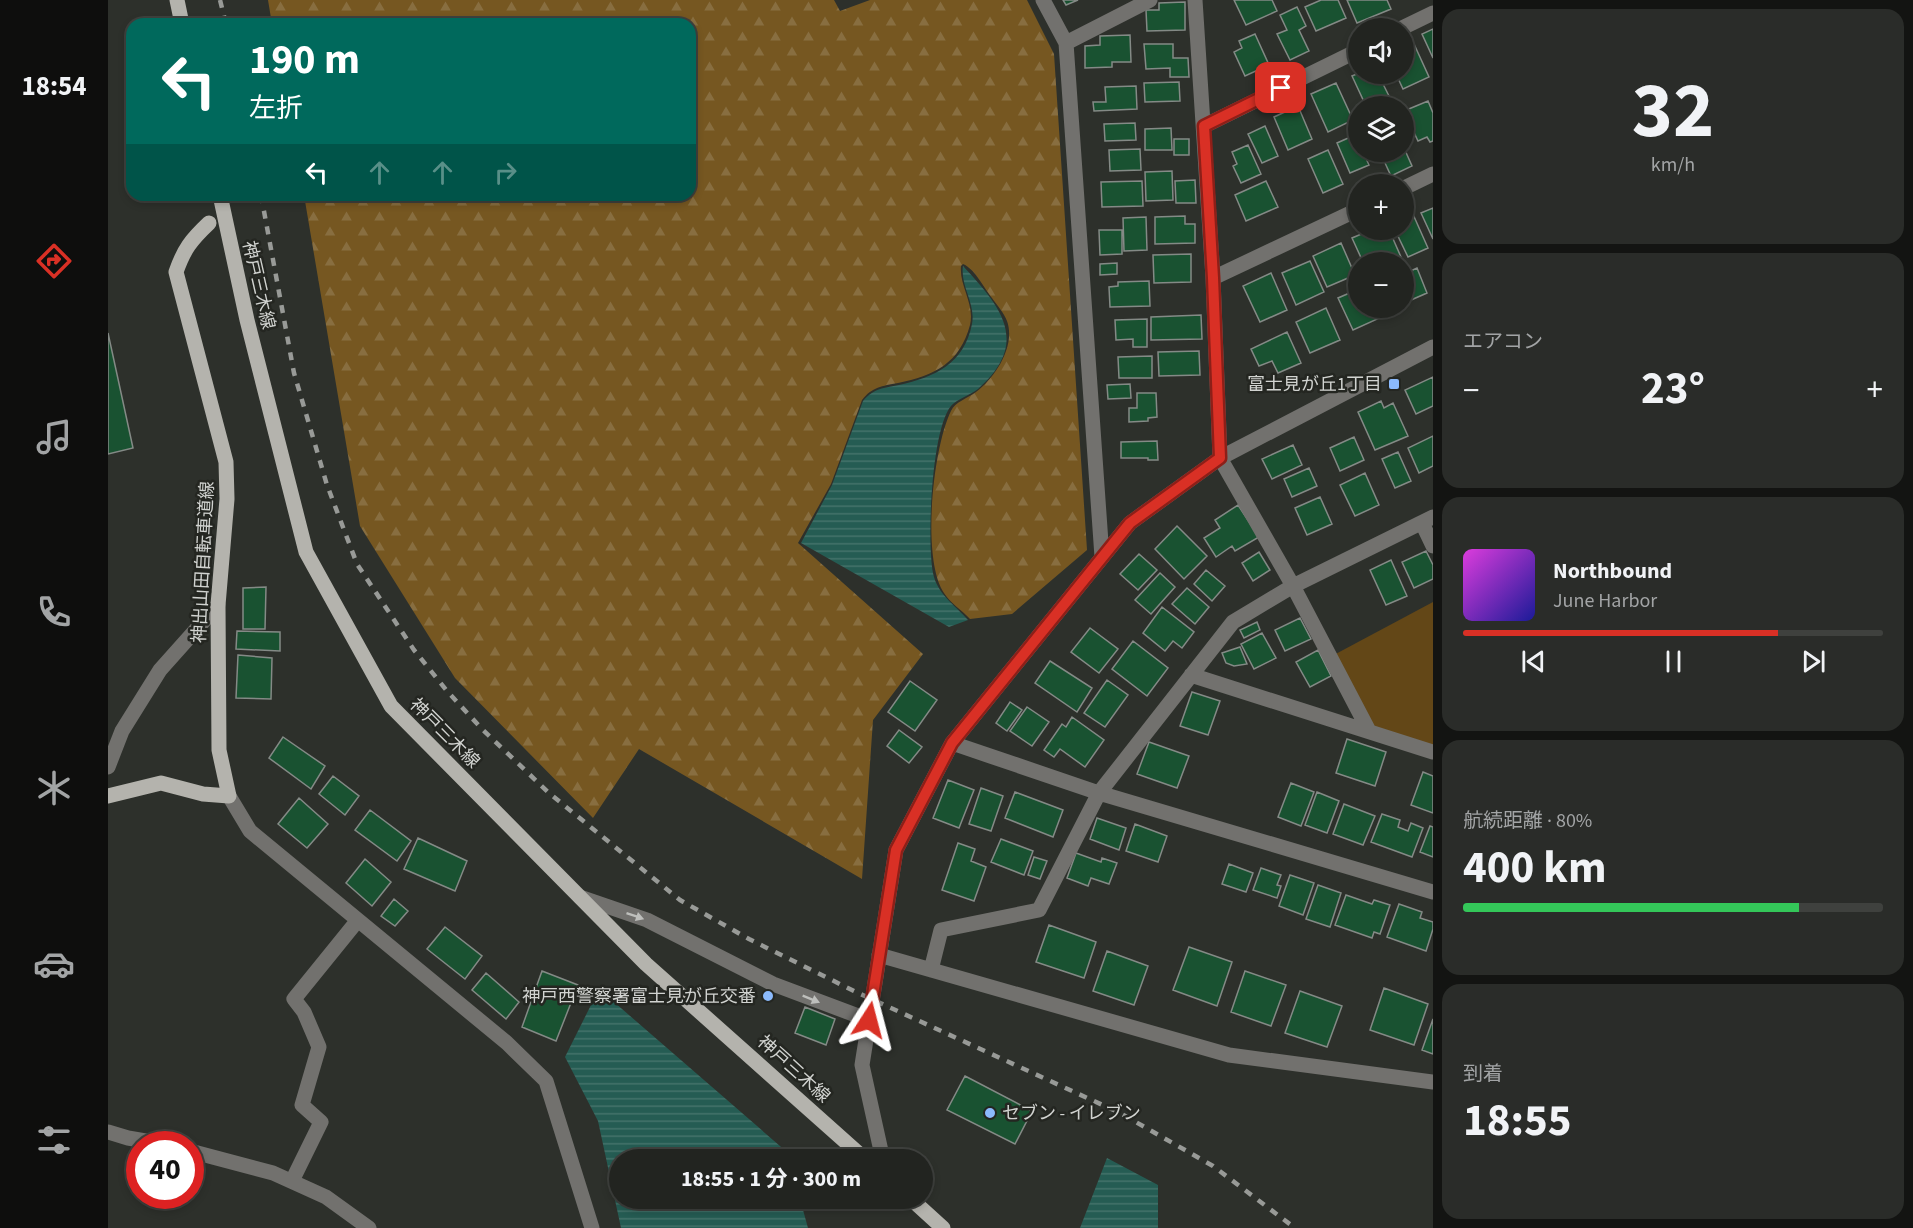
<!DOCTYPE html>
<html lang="ja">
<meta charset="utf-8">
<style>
body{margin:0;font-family:"Source Sans 3","Noto Sans JP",sans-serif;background:#2a2c29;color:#f1f3f6;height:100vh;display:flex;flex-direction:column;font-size:22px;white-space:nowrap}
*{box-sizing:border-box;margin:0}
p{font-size:20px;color:#a2a4a5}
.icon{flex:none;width:33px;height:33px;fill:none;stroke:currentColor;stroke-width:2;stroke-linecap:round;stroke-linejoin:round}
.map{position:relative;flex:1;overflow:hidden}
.sheet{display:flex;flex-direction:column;gap:9px;padding:9px;background:#131412;width:480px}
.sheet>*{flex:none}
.guide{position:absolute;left:18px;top:18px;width:570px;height:183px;border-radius:18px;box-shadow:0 3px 9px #0003,0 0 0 2px #3f413e;background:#00695c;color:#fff;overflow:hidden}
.buttons{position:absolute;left:1240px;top:18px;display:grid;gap:12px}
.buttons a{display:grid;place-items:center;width:66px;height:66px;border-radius:50%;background:#222420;box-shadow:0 3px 9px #0003,0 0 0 2px #3f413e;font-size:30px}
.speed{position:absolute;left:18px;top:1131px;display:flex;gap:12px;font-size:30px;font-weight:700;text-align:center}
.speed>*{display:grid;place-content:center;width:78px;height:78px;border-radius:50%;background:#222420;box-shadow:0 3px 9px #0003,0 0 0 2px #3f413e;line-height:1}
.speed .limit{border:9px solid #d22;background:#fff;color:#111}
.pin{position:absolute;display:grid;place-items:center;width:51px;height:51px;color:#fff;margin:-26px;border-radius:12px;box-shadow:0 3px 9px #0006}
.me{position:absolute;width:66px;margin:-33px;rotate:9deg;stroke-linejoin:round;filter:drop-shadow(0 0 4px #0008)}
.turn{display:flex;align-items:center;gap:21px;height:126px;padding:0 24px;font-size:27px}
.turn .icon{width:78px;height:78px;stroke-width:2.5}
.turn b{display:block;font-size:42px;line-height:51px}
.lanes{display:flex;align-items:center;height:57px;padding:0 24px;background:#0003;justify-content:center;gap:30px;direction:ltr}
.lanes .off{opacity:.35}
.big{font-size:45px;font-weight:700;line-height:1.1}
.sheet .tile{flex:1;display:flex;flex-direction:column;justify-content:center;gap:9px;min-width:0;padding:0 21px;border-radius:18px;background:#2a2c29}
.sheet .dial{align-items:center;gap:0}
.dial b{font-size:78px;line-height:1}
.song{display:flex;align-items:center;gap:18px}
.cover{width:72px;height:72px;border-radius:9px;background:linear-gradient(135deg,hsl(300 70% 55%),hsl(240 70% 35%))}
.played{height:6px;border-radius:3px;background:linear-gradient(90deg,#d93025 75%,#3f413e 75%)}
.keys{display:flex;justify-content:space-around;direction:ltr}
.heat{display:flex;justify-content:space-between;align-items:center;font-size:33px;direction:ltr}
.charge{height:9px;border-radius:4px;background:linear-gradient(90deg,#34c759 80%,#3f413e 0)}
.trip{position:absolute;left:501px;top:1149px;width:324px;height:60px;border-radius:30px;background:#222420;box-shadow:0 3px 9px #0003,0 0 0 2px #3f413e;font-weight:700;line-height:60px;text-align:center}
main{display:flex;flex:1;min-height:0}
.dock{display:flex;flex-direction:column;width:108px;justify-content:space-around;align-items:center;background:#0e0e0d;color:#a2a4a5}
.dock .icon{width:42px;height:42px}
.dock .active{color:#d93025}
.dock b{font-size:27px;color:#f1f3f6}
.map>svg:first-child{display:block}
</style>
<main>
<nav class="dock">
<b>18:54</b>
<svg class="icon active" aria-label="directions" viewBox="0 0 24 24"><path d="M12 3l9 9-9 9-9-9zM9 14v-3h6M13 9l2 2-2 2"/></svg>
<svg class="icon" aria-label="music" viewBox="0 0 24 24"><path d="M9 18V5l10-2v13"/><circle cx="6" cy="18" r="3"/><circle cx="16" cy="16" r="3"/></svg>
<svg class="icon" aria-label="phone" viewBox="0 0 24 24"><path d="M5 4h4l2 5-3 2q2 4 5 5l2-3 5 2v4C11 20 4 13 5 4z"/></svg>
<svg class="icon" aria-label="climate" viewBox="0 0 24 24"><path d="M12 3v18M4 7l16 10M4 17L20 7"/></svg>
<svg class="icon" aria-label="car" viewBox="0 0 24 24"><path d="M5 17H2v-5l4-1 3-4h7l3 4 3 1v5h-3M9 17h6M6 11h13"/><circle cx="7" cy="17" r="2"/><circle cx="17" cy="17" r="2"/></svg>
<svg class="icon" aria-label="filters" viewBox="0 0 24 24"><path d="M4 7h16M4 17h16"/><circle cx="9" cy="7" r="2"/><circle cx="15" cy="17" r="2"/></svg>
</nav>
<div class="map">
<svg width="1325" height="1228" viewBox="0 0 1325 1228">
<defs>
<pattern id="forest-firs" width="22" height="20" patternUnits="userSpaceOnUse" patternTransform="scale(1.5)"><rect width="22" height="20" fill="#765721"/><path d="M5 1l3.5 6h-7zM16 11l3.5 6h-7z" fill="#886e40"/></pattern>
<pattern id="water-rules" width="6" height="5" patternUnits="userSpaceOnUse" patternTransform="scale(1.5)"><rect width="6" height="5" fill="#255c53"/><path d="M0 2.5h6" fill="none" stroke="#44726b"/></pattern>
</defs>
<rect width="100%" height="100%" fill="#2d302b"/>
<!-- green -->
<path fill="#634717" d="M1325,602V752L1261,731L1222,657Z"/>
<!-- forest -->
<path fill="url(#forest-firs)" d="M160,0H726L732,11L762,0H919L946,54L979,550L904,614L862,619C854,610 842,603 836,593C813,559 825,447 843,411C847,402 860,398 868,392C887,378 908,346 899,321C896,313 889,305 884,298C876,288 867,269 855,264L853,266C851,286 867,304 862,325C852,363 826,376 790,383C774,386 764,387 754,400L723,484L690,543L815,654L765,720L754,879L531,749L485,818L347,678L252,526L196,195H582V24H164Z"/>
<!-- water -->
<path fill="url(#water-rules)" d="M855,266C893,307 923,342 870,389C862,395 849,399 843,406C823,430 819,543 825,573C829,594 847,605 860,620L841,627L693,543L724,485L755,401C766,388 776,388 791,385C827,377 856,364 864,324C868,303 852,286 855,266Z
M491,989L687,1159L512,1160V1198L692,1199L700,1228H513L490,1121L457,1057Z
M999,1158L1050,1185V1228H972Z"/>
<!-- building -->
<path fill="#195231" stroke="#848a86" stroke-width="1.5" d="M955,0H970L958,5Z
M1126,0H1164L1169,11L1138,25Z
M1213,0H1230L1238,18L1208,31L1197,7Z
M1239,0H1279L1283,9L1249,23Z
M1077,2V30L1039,31L1038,10H1051V3Z
M1189,7L1198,26L1191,30L1201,51L1182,60L1169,34L1179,30L1172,15Z
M1325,29V58L1314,34Z
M1147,34L1161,65L1137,76L1126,52L1134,48L1131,41Z
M1022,35L1023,62H1004V67L977,68V46L992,45V36Z
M1036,44H1065V58H1080L1081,77H1062V68L1038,69Z
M1306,44L1321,77L1295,89L1288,74H1296V48Z
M1251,73L1270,74L1282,98L1258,106L1244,76Z
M1071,82L1072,101L1037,102L1036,83Z
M1228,83L1245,120L1220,132L1203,94Z
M1028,86L1029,109L986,111L985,102H998L997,87Z
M1320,101L1325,113V141L1322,142L1319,137L1310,141L1296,111Z
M1190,106L1204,139L1180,150L1166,117Z
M1027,123L1028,140L997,141L996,124Z
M1157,126L1170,156L1154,163L1140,134Z
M1063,128L1064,150H1037V129Z
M1247,135L1251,143V152H1255L1261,165L1242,173L1229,143Z
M1066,139H1081V155H1066Z
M1140,145L1153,174L1133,183L1125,166L1129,164L1124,152Z
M1296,148L1304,166L1283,176L1272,152H1296Z
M1032,149L1033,170L1002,171L1001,150Z
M1220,150L1235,184L1215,193L1200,159Z
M1064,171L1065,200L1038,201L1037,172Z
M1087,180L1088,203H1068L1067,181Z
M1034,181L1035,206L994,207L993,182Z
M1158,181L1170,207L1138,221L1127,195Z
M1325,208V239L1313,213Z
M1304,212L1320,248L1300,257L1287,230H1296V215Z
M1077,216V224H1087V243L1047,244V217Z
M1038,217L1039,250L1016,251L1015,218Z
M991,230H1014V254L992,255Z
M1263,230H1267L1270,237L1282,232L1293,257L1280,262H1255L1244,238Z
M1233,243L1247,275L1219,287L1205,256Z
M1083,254V282L1046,283L1045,255Z
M1202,261L1216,292L1188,305L1174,273Z
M1009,263V274L992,275V264Z
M1309,268L1319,293L1296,303V274Z
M1163,273L1179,310L1152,322L1135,286Z
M1041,281L1042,306L1002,307L1001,287L1010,286V282Z
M1251,289V308H1272L1276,316L1245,330L1230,298Z
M1218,308L1232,340L1202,353L1188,322Z
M1093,315L1094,339L1043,340V317Z
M1039,319V347H1025V339L1008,340L1007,320Z
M1179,332L1193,363L1170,373L1164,361L1151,366L1143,349Z
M0,333L25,448L0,454Z
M1091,351L1092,375L1051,376L1050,352Z
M1044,356V378H1011L1010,357Z
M1325,377V406L1308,414L1297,390Z
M1022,384L1023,398L1000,399L999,385Z
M1029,393H1048L1049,417L1040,418V421L1021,422V408H1029Z
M1273,401L1276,408L1285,403L1300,436L1267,450L1250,412Z
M1325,436V466L1311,473L1300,448Z
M1246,437L1256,460L1232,471L1222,448Z
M1049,441L1050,460H1040V458H1013V442Z
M1185,445L1194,465L1164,479L1154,459Z
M1290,452L1303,481L1287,488L1274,459Z
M1201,468L1209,486L1184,497L1176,479Z
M1257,473L1271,505L1247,516L1232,485Z
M1212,497L1224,524L1199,535L1187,508Z
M1130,505L1151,537L1127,551L1124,546L1108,557L1096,538L1112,528L1107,520Z
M1069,526L1099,556L1076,579L1047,549Z
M1318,551L1325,565V579L1306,588L1294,562Z
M1151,552L1162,570L1145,581L1134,563Z
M1031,554L1049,570L1030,590L1012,574Z
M1283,560L1299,596L1278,605L1262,570Z
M1098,570L1117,586L1104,601L1086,584Z
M1052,573L1067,587L1043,614L1027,600Z
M158,587L157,629H135V588Z
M1079,588L1101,607L1087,624L1064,604Z
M1054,607L1086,632L1074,648L1065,641L1057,651L1035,633Z
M1192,618L1203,639L1177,651L1167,630Z
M1149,622L1152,630L1136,638L1132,630Z
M982,628L1010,649L991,673L963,652Z
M129,631L172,632V651L128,649Z
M1154,633L1168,658L1146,669L1133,644Z
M1025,641L1060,668L1039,696L1004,669Z
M1132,647L1139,664L1126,666L1118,663L1114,653Z
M1210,650L1223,676L1202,687L1188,662Z
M130,655L164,658L163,699L128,698Z
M942,661L984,688L969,712L927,683Z
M999,680L1020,695L997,727L976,713Z
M802,681L829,700L807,731L780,712Z
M1084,692L1112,701L1100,735L1072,726Z
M902,702L914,710L899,731L888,723Z
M919,707L941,722L924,746L902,731Z
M964,717L996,740L977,767L952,749L946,757L936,750L954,724L958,727Z
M791,730L814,747L801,763L779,746Z
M175,737L217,766L203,789L161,758Z
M1239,739L1278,752L1267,786L1228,773Z
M1041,742L1081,756L1069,788L1029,774Z
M1315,772L1325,776V813L1303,805Z
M225,776L251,796L237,815L211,794Z
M840,780L866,790L851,828L825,818Z
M1183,783L1206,792L1193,826L1170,817Z
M873,788L895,796L883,831L861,824Z
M907,792L955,810L945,837L897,818Z
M1209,792L1231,801L1219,833L1197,825Z
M191,798L220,824L199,848L170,824Z
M1236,804L1267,816L1255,845L1225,834Z
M262,810L303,841L289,861L247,830Z
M1274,814L1292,820L1290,827L1300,831L1303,823L1315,828L1304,857L1263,842Z
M989,818L1018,828L1011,850L982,839Z
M1027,824L1059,836L1050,862L1018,851Z
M1322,826L1325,827V857L1312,852Z
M310,838L359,861L347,891L296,869Z
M893,839L925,851L916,875L883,862Z
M850,843L867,849L863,861L878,867L866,901L834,890Z
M968,853L993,862L994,858L1009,863L1001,884L983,878L980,886L959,878Z
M926,857L939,861L932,879L920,875Z
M257,859L283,882L264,906L238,883Z
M1121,864L1145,873L1138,892L1114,884Z
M1153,868L1173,875L1169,885L1173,886L1169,898L1145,890Z
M1182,875L1206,883L1195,915L1171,906Z
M1210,885L1233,893L1222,927L1198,919Z
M1238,895L1264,904L1266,900L1282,905L1272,934L1266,932L1264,938L1227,925Z
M286,899L300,911L287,926L273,916Z
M1291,904L1314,912L1312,918L1325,922V929L1318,951L1279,937Z
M941,925L988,942L976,978L928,962Z
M337,927L374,956L357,979L319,949Z
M1081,947L1124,962L1109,1006L1065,990Z
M999,951L1040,966L1026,1005L985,991Z
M434,971L470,985L448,1041L414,1027Z
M1137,971L1178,985L1163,1026L1123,1012Z
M378,973L411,1002L398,1019L364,990Z
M1276,988L1320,1004L1306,1045L1262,1030Z
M1192,991L1234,1006L1219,1047L1177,1033Z
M697,1007L727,1019L718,1045L687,1033Z
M1325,1019V1054L1314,1050Z
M857,1076L924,1111L907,1144L839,1110Z"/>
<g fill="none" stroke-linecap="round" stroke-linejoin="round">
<!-- minor -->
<path stroke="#72716e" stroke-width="15" d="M935,0L958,43L994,557
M1087,0L1105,278L1112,458L1185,586L1261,731
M1294,28L1325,13
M958,43L1042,0
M1096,126L1251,50
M1296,188L1325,174
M1105,278L1251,209
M1314,523L1325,546
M1083,675L1325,752
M844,743L991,793L1325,892
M0,767L14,731L52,670L110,605
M121,796L142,831L399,1043L438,1081L484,1228
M472,897L539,920L665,984L761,1020
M771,955L1121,1055L1325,1082
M823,970L833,930L931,910L991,793L1125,622L1185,586L1325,517
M0,1132L20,1138L55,1144
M82,1151L165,1173L218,1197L261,1228
M775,1160L754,1065L788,850L844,743L1022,523L1112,458L1325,347
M184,1181L213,1122L194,1105L211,1047L196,1012L186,999L250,920"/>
<!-- major -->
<path stroke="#b4b3ad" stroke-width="15" d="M69,0L74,24
M112,195L139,320L198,552L283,706L538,964L758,1160
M0,796L53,783L95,794L121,796L111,750L110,605L119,499L118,462L68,272C76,249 83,240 101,223
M802,1198L835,1228"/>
<!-- rail -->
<path stroke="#989a97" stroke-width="4.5" stroke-dasharray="8 8" stroke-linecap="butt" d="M112,0L118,24
M153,195L186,373L219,485L249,564L306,650L339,691L374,729L441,793L572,900L641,939L746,991L1012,1113L1105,1166L1187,1228"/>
</g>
<!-- one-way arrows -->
<defs><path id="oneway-solid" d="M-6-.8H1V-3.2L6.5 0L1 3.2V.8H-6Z" transform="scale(1.5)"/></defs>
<g fill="#bebfbc">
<use href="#oneway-solid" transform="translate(527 916) rotate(19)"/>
<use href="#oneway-solid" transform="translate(703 999) rotate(22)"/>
</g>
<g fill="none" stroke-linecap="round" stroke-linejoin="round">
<!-- route casing -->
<g stroke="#8d1f18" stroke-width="15">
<path id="route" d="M761,1020L788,850L844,743L1022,523L1112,458L1105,278L1096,126L1173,88"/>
</g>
<!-- route -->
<use href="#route" stroke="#d93025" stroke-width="10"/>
</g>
<!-- markers -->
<g fill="#8bbafc" stroke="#242621" stroke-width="2">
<rect x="1280" y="378" width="12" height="12" rx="3"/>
<circle cx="660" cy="996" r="6"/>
<circle cx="882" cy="1113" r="6"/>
</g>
<g text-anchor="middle" stroke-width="5" stroke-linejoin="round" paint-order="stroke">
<!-- street labels -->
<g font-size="18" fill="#d1d3d0" stroke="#242621">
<text transform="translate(151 285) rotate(77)" y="6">神戸三木線</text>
<text transform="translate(95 562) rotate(-87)" y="6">神出山田自転車道線</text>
<text transform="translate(337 733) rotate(45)" y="6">神戸三木線</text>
<text transform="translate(686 1069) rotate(42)" y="6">神戸三木線</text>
</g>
<!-- poi labels -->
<g font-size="18" fill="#d1d3d0" stroke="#242621" text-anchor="end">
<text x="1274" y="390">富士見が丘1丁目</text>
<text x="648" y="1002">神戸西警察署富士見が丘交番</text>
<text x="894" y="1119" text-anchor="start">セブン - イレブン</text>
</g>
</g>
</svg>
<div class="buttons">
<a><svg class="icon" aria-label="sound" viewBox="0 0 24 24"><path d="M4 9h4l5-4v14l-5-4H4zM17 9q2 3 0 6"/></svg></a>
<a><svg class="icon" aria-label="layers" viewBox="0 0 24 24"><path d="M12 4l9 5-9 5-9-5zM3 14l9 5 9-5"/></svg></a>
<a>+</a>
<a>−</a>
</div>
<div class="speed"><div class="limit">40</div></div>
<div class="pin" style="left:1173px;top:88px;background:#d93025"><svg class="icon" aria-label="arrive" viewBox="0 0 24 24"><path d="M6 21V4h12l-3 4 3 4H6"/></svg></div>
<svg class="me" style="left:761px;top:1020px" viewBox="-20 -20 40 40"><path d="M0-17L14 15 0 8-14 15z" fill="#d93025" stroke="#fff" stroke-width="4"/></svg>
<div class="trip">18:55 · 1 分 · 300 m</div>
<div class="guide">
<div class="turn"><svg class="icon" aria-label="left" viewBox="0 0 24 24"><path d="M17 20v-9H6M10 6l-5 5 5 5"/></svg><div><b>190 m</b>左折</div></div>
<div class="lanes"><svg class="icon" aria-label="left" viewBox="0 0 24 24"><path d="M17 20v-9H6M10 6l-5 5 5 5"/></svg><svg class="icon off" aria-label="ahead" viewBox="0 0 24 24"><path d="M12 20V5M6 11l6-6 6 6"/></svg><svg class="icon off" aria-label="ahead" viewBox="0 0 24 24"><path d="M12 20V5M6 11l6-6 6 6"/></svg><svg class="icon off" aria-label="right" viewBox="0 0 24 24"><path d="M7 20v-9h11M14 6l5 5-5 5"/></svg></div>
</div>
</div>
<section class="sheet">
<div class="tile dial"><b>32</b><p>km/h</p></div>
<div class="tile"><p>エアコン</p>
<div class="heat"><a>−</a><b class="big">23°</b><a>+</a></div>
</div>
<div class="tile">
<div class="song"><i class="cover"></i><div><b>Northbound</b><p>June Harbor</p></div></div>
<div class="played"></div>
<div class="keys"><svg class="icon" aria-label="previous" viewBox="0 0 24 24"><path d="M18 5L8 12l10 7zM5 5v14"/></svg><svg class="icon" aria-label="pause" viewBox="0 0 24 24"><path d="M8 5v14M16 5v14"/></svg><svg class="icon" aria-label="next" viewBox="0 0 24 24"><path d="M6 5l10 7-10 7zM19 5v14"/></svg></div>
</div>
<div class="tile"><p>航続距離 · 80%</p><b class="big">400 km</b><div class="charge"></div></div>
<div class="tile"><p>到着</p><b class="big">18:55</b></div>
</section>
</main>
